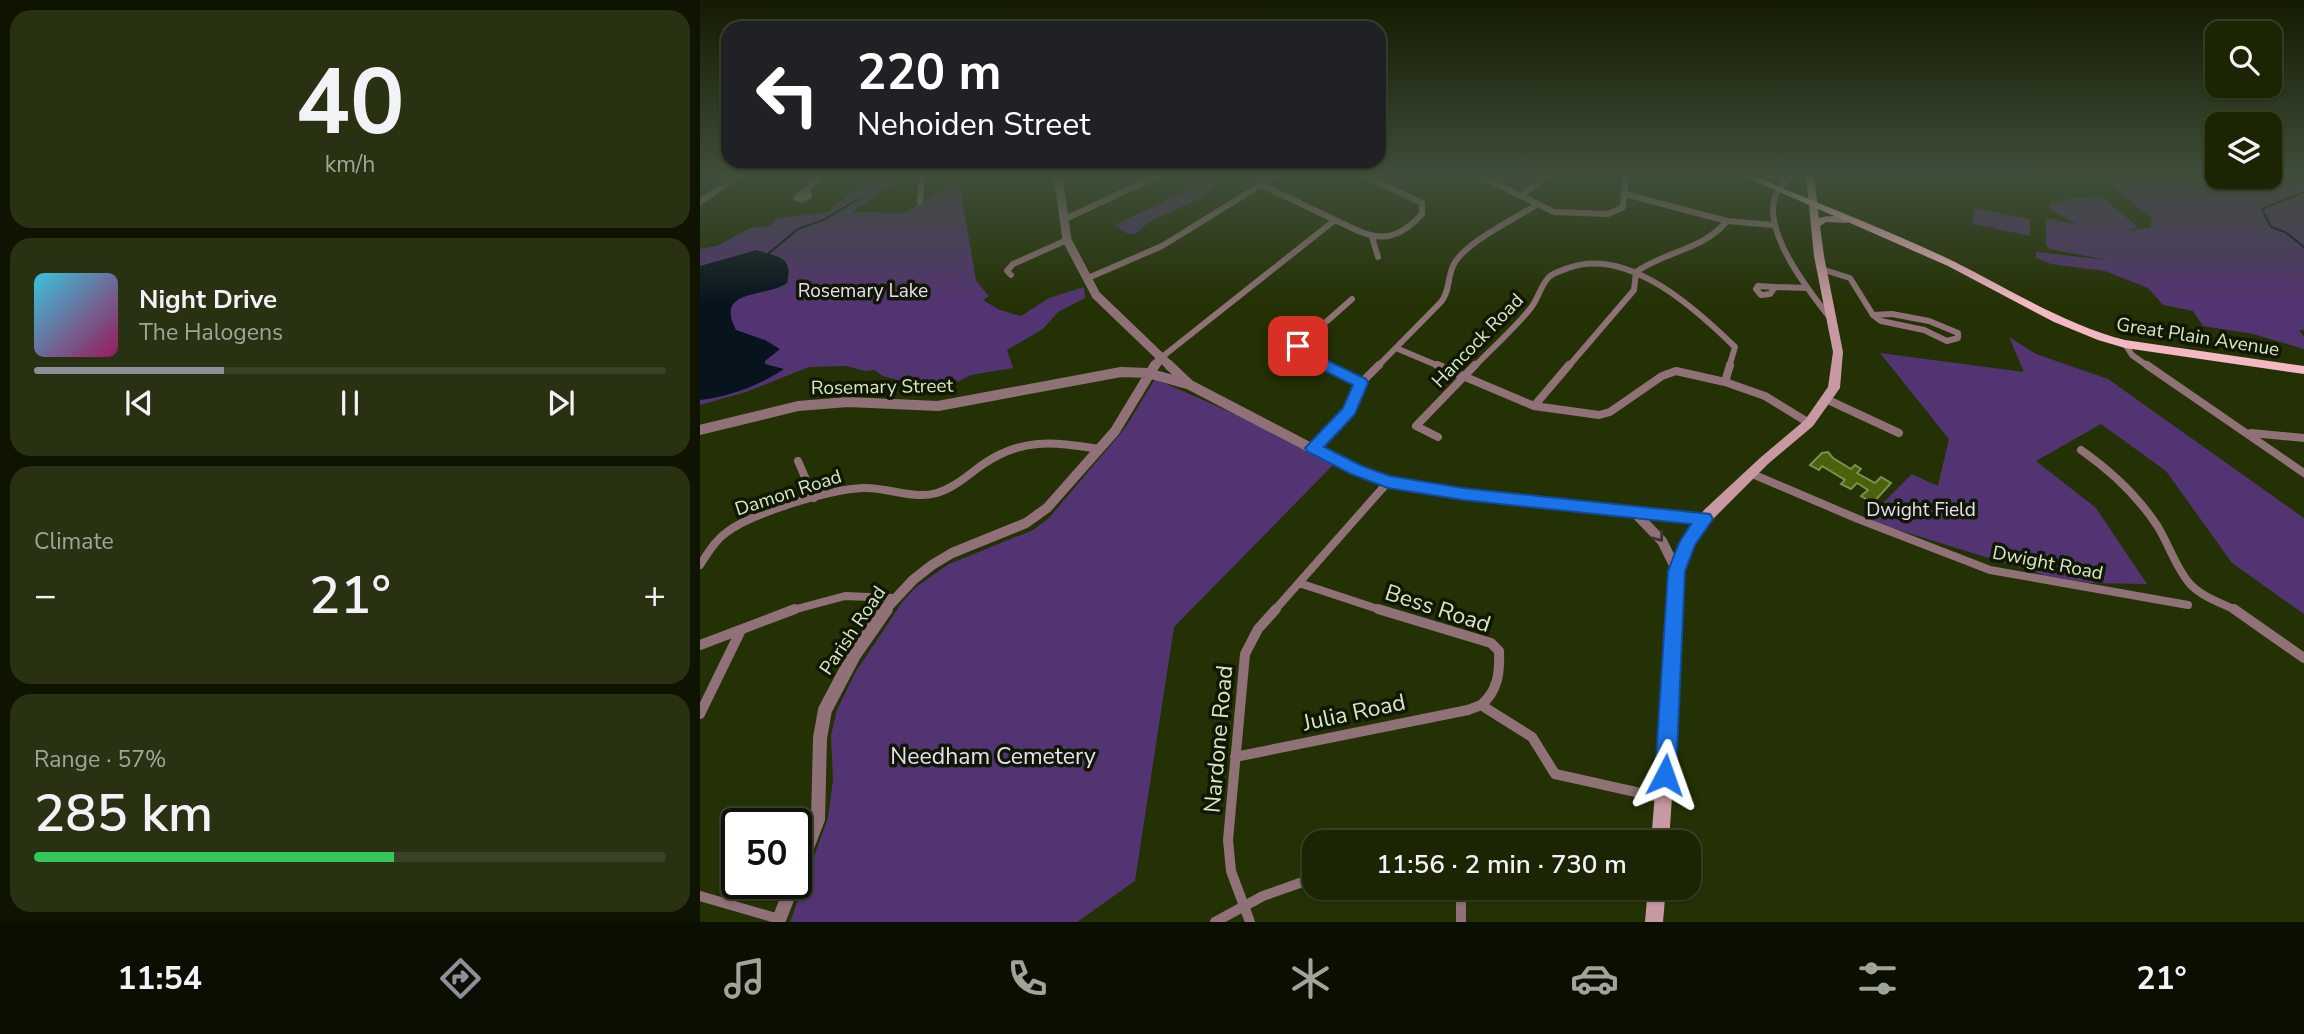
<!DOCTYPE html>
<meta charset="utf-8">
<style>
body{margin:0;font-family:"Nunito Sans",sans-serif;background:#283112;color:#f1f3f6;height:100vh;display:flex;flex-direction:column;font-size:26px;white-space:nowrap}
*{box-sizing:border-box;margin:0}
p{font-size:23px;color:#a0a59a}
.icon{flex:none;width:38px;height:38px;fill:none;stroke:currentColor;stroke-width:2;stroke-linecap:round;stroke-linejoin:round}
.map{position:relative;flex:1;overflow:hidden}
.drawer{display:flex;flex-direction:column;gap:10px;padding:10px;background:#0f1402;width:700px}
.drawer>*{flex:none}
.top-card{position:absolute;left:21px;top:21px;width:665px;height:147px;border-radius:21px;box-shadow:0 2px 5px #0004,0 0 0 2px #394225;background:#202124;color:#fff;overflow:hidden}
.controls{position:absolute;left:1505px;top:21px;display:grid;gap:14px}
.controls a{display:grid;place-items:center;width:77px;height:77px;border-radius:14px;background:#1b2503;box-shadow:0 2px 5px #0004,0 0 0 2px #394225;font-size:35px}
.speed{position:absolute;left:21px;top:808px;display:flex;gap:14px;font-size:35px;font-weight:700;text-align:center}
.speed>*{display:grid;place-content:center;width:91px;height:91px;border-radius:50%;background:#1b2503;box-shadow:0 2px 5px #0004,0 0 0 2px #394225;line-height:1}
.speed .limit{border:4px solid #111;border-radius:10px;background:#fff;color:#111}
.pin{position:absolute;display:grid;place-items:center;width:60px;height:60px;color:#fff;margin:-30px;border-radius:14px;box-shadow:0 4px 10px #0006}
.me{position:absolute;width:77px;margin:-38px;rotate:4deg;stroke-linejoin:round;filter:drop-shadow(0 0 5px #0008)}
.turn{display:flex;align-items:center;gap:24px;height:147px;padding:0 21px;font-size:32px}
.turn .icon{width:91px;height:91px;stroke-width:2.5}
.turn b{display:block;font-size:49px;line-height:60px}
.big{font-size:52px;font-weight:600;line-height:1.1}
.drawer .widget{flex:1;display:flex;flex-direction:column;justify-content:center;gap:10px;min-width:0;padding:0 24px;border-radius:21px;background:#283112}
.drawer .dial{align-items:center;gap:0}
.dial b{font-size:91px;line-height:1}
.song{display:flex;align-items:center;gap:21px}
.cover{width:84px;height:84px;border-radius:10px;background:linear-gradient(135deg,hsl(190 70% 55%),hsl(330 70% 35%))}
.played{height:7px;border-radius:4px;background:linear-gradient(90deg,#8c9099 30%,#394225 30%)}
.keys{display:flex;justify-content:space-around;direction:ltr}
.heat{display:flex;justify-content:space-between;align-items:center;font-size:38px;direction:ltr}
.charge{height:10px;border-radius:5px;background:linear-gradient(90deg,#34c759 57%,#394225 0)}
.trip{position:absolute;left:602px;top:830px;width:399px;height:70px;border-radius:21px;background:#1b2503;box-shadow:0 2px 5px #0004,0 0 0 2px #394225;font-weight:600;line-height:70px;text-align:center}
.menu{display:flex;height:112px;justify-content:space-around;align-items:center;background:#0b0f01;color:#a0a59a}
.menu .icon{width:49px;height:49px}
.menu .on{color:#8c9099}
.menu b{font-size:32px;color:#f1f3f6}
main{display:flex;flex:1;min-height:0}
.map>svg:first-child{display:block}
</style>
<main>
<section class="drawer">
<div class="widget dial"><b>40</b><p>km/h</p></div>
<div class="widget">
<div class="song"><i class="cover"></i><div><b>Night Drive</b><p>The Halogens</p></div></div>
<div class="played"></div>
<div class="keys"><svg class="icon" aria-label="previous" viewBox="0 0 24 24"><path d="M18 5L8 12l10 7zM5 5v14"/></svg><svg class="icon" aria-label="pause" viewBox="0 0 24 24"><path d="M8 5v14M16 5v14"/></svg><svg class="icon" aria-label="next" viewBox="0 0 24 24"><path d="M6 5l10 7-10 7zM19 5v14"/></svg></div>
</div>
<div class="widget"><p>Climate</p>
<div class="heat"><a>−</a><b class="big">21°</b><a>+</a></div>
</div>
<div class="widget"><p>Range · 57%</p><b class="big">285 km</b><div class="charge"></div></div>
</section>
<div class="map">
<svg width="1604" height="922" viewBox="0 0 1604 922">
<rect width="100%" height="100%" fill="#243104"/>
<!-- green -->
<path fill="#533473" d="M179,175H205L152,212L204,213L259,180L276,281L289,296L283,300L300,310L321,316L349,298L384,287L385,298L358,312L343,329L307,350L313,368L271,375L253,384L227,388L183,376L174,370L165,371L146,366L109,367L46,392L0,405V249L17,246L50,228L69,226L78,218L130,212L133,206Z
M511,175H529L513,183L515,187L501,198L449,222L435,234H428L415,225L496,186Z
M1409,175H1517L1604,180V330H1599L1604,337V349L1553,334L1503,326L1493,311L1463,305L1448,288L1405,271L1351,264L1336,258V252L1407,260L1350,249L1346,246V218L1377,224L1349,209L1350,204L1370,198L1402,197L1438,227L1426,231L1451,227L1452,218L1414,189Z
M1274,208L1330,219V236L1273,224Z
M1309,337L1336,354L1408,379L1604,518V614L1532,563L1466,471L1401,424L1336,461L1396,508L1447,584L1389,583L1347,576L1166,520L1212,474L1238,486L1249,439L1180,353L1324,372Z
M455,379L537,415L633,465L474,627L435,881L377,922H90L128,818L133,780L131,735L137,710L155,673L203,601L216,587L249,564L333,530L349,518L425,428Z"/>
<!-- water -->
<path fill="#07141e" d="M57,250C76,257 94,255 87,283C66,298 14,288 36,330L65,340L80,349L65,361V364L84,369C61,385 27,397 0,400V266Z"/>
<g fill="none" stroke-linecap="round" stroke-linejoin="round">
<!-- stream -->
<path stroke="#07141e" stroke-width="2" d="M1604,192L1562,209L1571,227L1585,232L1604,247
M69,253L98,229L123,220L159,199"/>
</g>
<!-- building -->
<path fill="#4a6209" stroke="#7a8f54" stroke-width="2" d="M1128,452L1133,458L1151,469L1155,465L1161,469L1157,473L1175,483L1181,477L1191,483L1173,503L1161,496L1168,490L1157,483L1151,489L1141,484L1145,480L1122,466L1119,470L1110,465L1122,453Z"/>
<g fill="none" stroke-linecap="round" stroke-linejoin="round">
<!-- minor-far2 -->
<path stroke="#8f7177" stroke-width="6" d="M778,175L854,212L908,214L923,207L926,175
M1091,175C1086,182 1078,189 1075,197C1063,233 1109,291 1130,318
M562,185L635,220
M107,190L109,196L101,200L96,198L123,175
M925,194L1027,221L1074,225
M822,195L848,175
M0,202L39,175
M220,202L222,175
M363,220L459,175
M672,237L678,257
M1121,269L1150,278L1173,315
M936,272C966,251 1003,250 1027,221
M311,275L307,271L313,264L367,240
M388,278L462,246L577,175
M1058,286L1075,287L1070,294L1061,295L1056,289Z
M1075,287L1107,288
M1192,314L1229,321L1258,333V338L1247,341L1224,330L1181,321L1173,315Z
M1425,344L1432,355L1449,367
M696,348L741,367
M462,357L635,220C672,238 691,248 722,214V203L663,175
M629,367L598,351L599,346L652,299
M677,367L741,302C750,291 747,279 753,266C763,243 815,219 836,205
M774,367C792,348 813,330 830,309C838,300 840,286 849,277C854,272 862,271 868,268C928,246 996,309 1035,347L1029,367
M868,367L934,290L936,272"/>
<!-- minor-far1 -->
<path stroke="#8f7177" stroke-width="8" d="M626,365L661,383
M737,365L834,406
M869,365L834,406L899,415L910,412L962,376L976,371L1025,382
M1030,365L1025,382L1065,396L1109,423
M1447,365L1604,473
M1128,400L1199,433
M1551,433L1604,438
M738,437L716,426L775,365
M613,448L646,415L661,383L679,365
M1381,450C1411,471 1438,496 1458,527C1469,545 1476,568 1490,584C1502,597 1522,603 1537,611
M98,461L114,498
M1050,473L1158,519L1290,570L1488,605
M0,565C8,553 15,540 27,532C52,513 131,489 163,488C188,487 212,500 237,493C254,488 268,475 282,465C322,437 353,442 399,449
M599,583L684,611
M89,611L145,596L194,598
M574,611L688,482"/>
<!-- minor -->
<path stroke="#8f7177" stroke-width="10" d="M678,609L791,643L799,651C800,672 798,691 781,705L832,737L855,774L963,798
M1534,609L1604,658
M0,645L95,609
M0,714L41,630
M535,757L768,710L781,705
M761,887V922
M0,896L79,919
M515,922L563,896L614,878
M550,922L531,871L528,840L545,654L558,629L576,609"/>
<!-- tertiary-far2 -->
<path stroke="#8f7177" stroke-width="9" d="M358,175L367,240L396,295L471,367
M454,367L462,357"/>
<!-- tertiary-far1 -->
<path stroke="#8f7177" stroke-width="10" d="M469,365L490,385L630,458L688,482L763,494L1004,519
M0,430L98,406L148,402L238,406L421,372L448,373L487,384
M934,512L962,541L977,571
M184,611L213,580L232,565L252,553L326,523L347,508L415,431L455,365"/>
<!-- tertiary -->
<path stroke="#8f7177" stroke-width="14" d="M96,876L118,819L120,738L125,710L154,655L186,609
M78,922L93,884"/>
<!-- secondary -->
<path fill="#c899a2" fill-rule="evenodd" d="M1106,175H1114L1119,218C1127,215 1144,215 1151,220L1146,223L1126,222L1120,226L1124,256L1143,352L1140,388L1113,426L1068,464L1015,517L996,539L988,557L981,597L978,707L969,842H951L962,707L967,597L974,557L986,532L1005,509L1060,458L1105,420L1128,387L1133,352L1114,256Z
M948,887H966L963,922H945Z"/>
<!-- primary -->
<path fill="#f4b7c4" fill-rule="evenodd" d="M1041,175H1053C1120,205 1189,230 1255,262C1311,290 1364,324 1425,340L1604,366V374L1425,348L1398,340L1354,322L1248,266Z"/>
</g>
<!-- one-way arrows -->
<defs><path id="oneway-chevron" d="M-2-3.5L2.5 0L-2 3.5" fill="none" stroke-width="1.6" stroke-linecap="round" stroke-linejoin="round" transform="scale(1.75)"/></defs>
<use stroke="#3c362b" href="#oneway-chevron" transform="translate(959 537) rotate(53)"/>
<!-- sky -->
<linearGradient id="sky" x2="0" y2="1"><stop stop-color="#141b02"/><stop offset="0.58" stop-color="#3f4e3a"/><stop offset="1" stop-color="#3f4e3a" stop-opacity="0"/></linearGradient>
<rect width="1604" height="304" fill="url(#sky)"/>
<!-- route -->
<path fill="#1a73e8" stroke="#114b97" stroke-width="2" d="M598,341L603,342L607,351L666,379L668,383L655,414L624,447L662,466L690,476L763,488L1010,514L1013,519L995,545L985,571L976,775L973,782L965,785L958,782L955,775L968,571L979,543L991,524L763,500L688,488L651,474L608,452L605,448L643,408L653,385L593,355L591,346Z"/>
<g text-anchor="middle" stroke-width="7" stroke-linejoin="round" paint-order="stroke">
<!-- park labels -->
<g font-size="19" fill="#e8def6" stroke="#101702">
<text x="163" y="297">Rosemary Lake</text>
<text x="1221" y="516">Dwight Field</text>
</g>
<!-- street labels -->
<g font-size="19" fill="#d9e6c7" stroke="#101702">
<text transform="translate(1498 336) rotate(9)" y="7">Great Plain Avenue</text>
<text transform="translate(777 340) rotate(-46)" y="7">Hancock Road</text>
<text transform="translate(182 386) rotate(-1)" y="7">Rosemary Street</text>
<text transform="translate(88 492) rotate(-18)" y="7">Damon Road</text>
<text transform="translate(1348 562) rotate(11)" y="7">Dwight Road</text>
<text transform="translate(152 630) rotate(-56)" y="7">Parish Road</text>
</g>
<!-- near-street labels -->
<g font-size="23" fill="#d9e6c7" stroke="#101702">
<text transform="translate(738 608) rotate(18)" y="8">Bess Road</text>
<text transform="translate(654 712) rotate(-12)" y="8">Julia Road</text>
<text transform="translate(518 739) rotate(-85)" y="8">Nardone Road</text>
</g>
<!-- near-park labels -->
<g font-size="23" fill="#e8def6" stroke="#101702">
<text x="293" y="764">Needham Cemetery</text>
</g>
</g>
</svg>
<div class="controls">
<a><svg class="icon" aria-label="search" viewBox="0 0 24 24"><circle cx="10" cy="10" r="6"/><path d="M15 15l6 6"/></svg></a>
<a><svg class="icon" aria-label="layers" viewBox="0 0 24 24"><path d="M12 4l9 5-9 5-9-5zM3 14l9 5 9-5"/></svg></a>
</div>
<div class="speed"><div class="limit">50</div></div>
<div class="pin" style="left:598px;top:346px;background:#d93025"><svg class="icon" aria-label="arrive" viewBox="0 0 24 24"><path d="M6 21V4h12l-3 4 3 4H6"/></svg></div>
<svg class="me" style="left:965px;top:775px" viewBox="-20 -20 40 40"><path d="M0-17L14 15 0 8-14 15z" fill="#1a73e8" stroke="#fff" stroke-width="4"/></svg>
<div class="trip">11:56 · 2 min · 730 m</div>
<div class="top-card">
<div class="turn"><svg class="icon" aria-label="left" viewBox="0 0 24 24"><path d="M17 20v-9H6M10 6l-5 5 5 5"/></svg><div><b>220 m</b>Nehoiden Street</div></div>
</div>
</div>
</main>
<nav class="menu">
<b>11:54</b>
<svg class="icon on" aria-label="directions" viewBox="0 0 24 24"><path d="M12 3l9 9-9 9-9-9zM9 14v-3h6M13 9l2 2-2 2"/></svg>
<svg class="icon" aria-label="music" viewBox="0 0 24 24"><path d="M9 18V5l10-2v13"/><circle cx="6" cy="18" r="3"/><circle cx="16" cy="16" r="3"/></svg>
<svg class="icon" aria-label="phone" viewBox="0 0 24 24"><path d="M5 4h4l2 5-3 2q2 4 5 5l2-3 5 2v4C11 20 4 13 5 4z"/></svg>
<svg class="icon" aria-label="climate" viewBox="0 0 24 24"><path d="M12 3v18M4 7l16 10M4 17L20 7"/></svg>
<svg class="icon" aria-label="car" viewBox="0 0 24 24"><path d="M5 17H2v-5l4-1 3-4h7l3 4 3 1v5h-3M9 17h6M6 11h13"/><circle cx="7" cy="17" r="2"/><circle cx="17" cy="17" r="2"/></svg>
<svg class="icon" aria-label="filters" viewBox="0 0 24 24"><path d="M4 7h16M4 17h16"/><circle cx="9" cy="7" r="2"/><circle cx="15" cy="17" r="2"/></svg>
<b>21°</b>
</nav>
